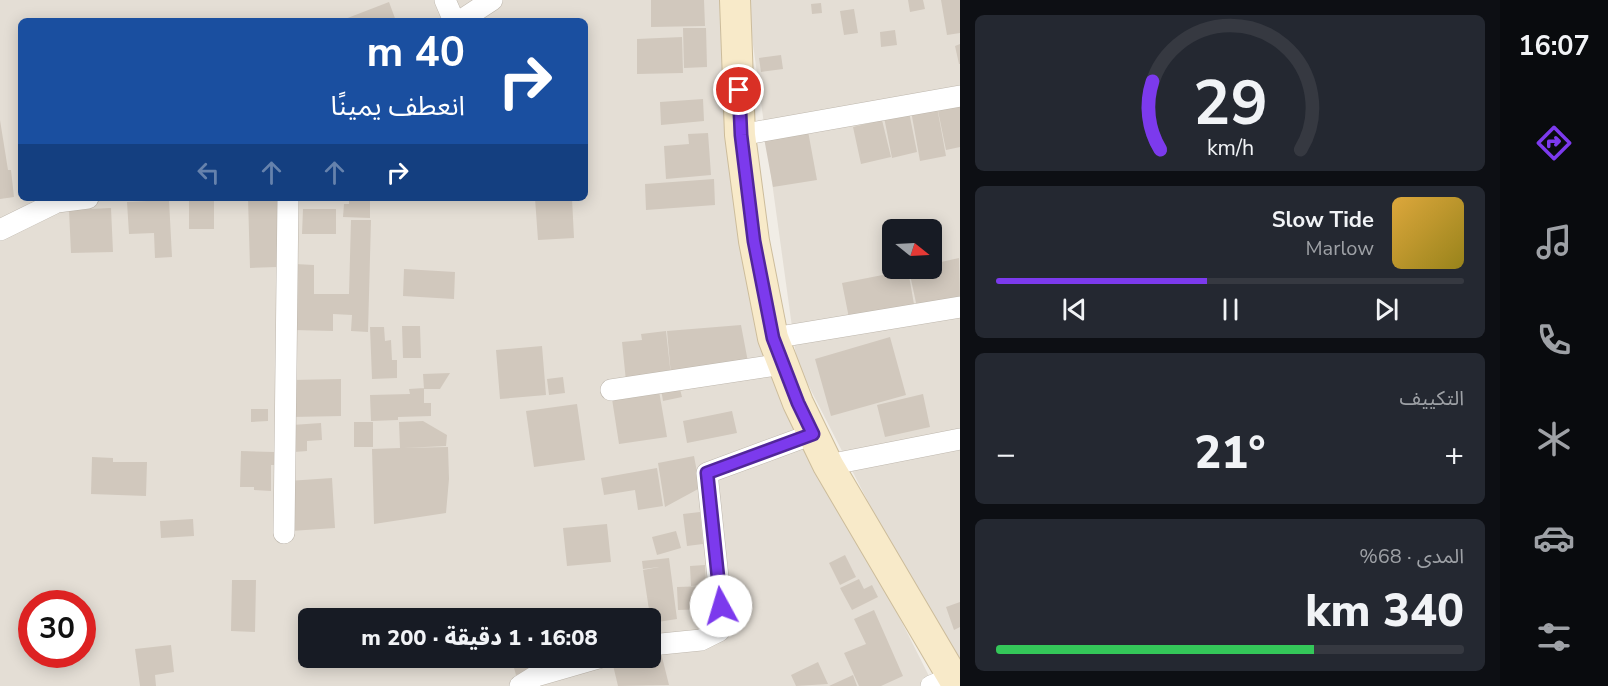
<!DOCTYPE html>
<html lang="ar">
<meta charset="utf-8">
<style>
body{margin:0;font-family:"Nunito Sans","Noto Sans Arabic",sans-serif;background:#242831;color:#f1f3f6;direction:rtl;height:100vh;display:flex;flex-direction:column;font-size:22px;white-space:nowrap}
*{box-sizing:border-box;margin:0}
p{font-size:20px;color:#9ea1a6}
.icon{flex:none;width:33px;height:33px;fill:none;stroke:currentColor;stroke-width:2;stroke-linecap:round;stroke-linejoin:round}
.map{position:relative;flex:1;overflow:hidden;direction:ltr}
.side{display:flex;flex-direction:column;gap:15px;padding:15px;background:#0d0f14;width:540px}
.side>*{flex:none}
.top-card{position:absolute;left:18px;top:18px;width:570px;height:183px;border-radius:9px;box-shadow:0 3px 15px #0003;direction:rtl;background:#1a4fa0;color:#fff;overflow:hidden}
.needle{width:39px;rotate:108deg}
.fabs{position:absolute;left:882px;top:219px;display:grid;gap:12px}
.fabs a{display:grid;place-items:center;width:60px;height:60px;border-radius:9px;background:#171b24;box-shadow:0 3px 15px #0003;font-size:30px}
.speed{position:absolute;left:18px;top:590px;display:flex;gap:12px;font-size:30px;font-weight:700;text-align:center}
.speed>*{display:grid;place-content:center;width:78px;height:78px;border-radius:50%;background:#171b24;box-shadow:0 3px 15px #0003;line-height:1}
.speed .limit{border:9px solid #d22;background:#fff;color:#111}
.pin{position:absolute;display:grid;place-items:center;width:51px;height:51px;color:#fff;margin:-26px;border:3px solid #fff;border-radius:50%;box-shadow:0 2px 6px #0007}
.me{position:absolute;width:66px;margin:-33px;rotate:354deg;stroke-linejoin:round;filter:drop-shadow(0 0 4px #0008)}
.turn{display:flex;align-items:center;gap:21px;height:126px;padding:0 24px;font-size:27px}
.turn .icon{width:78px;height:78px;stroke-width:2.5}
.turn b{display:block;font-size:42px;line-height:51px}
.lanes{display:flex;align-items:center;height:57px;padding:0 24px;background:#0003;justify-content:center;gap:30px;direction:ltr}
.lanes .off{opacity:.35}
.big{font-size:45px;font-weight:800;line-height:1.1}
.side .card{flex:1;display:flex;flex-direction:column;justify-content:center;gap:9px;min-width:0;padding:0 21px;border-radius:9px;background:#242831}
.side .dial{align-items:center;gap:0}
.dial svg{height:156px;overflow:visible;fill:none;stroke:#363941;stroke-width:7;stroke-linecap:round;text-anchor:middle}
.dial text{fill:#f1f3f6;stroke:none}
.song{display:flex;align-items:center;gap:18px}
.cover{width:72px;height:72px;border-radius:9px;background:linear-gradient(135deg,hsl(40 70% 55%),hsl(50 70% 35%))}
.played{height:6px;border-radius:3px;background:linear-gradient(90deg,#7c3aed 45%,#363941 45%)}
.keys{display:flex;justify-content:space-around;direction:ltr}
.heat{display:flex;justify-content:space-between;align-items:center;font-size:33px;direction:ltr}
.charge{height:9px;border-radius:4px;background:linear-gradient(90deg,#34c759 68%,#363941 0)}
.trip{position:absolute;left:298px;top:608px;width:363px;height:60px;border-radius:9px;background:#171b24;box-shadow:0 3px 15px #0003;font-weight:800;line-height:60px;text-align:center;direction:rtl}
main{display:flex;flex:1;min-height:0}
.menu{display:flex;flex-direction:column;width:108px;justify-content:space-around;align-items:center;background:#090b0e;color:#9ea1a6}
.menu .icon{width:42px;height:42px}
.menu .selected{color:#7c3aed}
.menu b{font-size:27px;color:#f1f3f6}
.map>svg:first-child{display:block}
</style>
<main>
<nav class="menu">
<b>16:07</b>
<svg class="icon selected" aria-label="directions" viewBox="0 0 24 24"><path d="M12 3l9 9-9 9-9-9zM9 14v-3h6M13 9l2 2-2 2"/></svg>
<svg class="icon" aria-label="music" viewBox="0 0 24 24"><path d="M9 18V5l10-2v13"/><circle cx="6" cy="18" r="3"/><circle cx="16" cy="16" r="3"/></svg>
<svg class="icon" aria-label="phone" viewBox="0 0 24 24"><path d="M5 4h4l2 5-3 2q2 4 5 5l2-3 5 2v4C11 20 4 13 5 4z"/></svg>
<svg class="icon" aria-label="climate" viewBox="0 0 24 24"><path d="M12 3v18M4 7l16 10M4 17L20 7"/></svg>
<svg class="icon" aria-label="car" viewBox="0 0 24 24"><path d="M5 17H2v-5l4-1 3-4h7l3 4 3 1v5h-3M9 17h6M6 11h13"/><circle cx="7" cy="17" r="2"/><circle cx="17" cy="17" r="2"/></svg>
<svg class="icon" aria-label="filters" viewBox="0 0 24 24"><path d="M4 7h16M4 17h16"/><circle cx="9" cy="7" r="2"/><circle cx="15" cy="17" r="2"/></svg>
</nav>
<section class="side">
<div class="card dial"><svg viewBox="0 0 100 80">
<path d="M14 69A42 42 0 1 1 86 69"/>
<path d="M14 69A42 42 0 0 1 10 34" stroke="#7c3aed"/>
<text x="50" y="56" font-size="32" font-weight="700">29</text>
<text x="50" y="72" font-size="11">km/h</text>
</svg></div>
<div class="card">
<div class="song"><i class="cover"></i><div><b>Slow Tide</b><p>Marlow</p></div></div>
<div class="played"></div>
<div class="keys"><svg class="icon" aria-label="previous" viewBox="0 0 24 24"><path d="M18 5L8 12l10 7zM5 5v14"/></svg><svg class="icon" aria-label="pause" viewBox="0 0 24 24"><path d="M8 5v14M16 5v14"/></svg><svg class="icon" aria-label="next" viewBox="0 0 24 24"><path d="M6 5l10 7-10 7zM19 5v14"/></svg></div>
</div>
<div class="card"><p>التكييف</p>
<div class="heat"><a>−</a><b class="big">21°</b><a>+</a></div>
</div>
<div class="card"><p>المدى · 68%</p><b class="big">340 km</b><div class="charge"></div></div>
</section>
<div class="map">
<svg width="960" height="686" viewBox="0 0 960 686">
<rect width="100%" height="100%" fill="#f1ede6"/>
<!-- residential -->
<path fill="#e4ded5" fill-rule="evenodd" d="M0,0H724L753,317L781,382L934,686H0ZM21,21H585V198H21ZM32,603H82V654H32ZM309,618H651V657H309Z
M751,0H960V665L904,572L797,363L751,30ZM892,230H932V268H892Z"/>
<!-- building -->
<path fill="#d1c8bd" d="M651,0H704L705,26L651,27Z
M908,0H923L925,9L910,12Z
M941,0H960V33L947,35Z
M389,2L396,21H346L345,19Z
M821,3L822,13L812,14L811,4Z
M854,9L858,33L844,35L840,11Z
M683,28H706L707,67L684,68Z
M895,30L897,45L881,47L880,32Z
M682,37L683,73L637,74V39Z
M960,44V64H959L955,46Z
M781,55L783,69L761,72L759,58Z
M703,99L704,121L661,125L660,102Z
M960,102V147L946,150L937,106Z
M937,107L946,156L920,161L911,111Z
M909,112L917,152L892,158L884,117Z
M0,120L8,170H11L14,197L0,199Z
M882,120L891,157L861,164L853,127Z
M808,131L817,180L773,187L764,138Z
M708,133L711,175L666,179L664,146L689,144L688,134Z
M714,179L715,205L646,210L645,184Z
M189,198H214V229H189Z
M248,198H280L282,242L277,267L250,268Z
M349,198H370V218L343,217L344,204H349Z
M535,198H572L574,238L538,240Z
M169,200L172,257L155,258L154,233L129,234L127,202Z
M111,208L113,252L71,253L69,210Z
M303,209H336V234H302Z
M351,220H371L368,332L351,331L352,315L333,314V331L294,330L295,264L314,265V294H349Z
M959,258L960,302L918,312L909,270L932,268V264Z
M404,269L455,272L454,299L403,296Z
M908,270L915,310L850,323L842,283Z
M741,325L748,362L671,375L667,331Z
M402,326H420L421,358H403Z
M370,327H384L385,341L391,340L392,360H397V378L372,379Z
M666,331L671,376L626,381L622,342L642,340L641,334Z
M890,337L906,395L831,416L815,359Z
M542,346L546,395L500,399L496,350Z
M450,373L440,389H424L423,374Z
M563,377L565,393L549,395L547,379Z
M341,379V416L292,417L291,380Z
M679,385L682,397L663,401L661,389Z
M424,388V403H431V416L398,417V420L371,421L370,395L410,394L409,389Z
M659,391L667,437L619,444L612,399Z
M923,394L930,427L885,437L877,405Z
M577,404L585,460L534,467L526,411Z
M251,409H268V421L251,422Z
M732,411L737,433L687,443L683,421Z
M423,421L447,435L446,446L403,448L448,447L449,479L446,513L374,524L372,449L400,448L399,422Z
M354,422H373V447H354Z
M321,423L322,440L307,441V451L294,452L292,425Z
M241,451L274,452V465H271V491L254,490V487H240Z
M694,456L700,488L665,507L658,463Z
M92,457L113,458V462H147L146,496L91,494Z
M657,468L663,506L638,510L635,490L604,495L601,478Z
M332,478L335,528L291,531L288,481Z
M700,512L703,544L687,546L683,514Z
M193,519L194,536L161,538L160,521Z
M607,524L611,562L567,566L563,528Z
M676,531L681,548L657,555L652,537Z
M845,555L856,577L840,585L829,563Z
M669,558L677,619L651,623L643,570L659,567L643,569L642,561Z
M705,565L706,585L691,586L690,566Z
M859,579L864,589L872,585L878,597L852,610L840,588Z
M232,580H256L255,632L231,631Z
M708,586L709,609L678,610L677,587Z
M960,602V627L954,630L946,607Z
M874,610L903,676L881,686H859L844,653L866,644L854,619Z
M171,645L174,672L155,675L156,686H140L135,649Z
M660,649L669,685L618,686L612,661L626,657H651V651Z
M511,657H532L535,670L516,675Z
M818,662L828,684L796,686L791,675Z
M853,675L857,686H829Z"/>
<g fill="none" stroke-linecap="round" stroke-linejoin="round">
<!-- minor casing -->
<g stroke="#beb7ad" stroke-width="22">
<path id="minor" d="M445,0L454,21
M460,21L492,0
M740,135L960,96
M0,230L57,202L88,198
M773,338L960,307
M611,390L783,364
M828,465L960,439
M284,533L288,198
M651,645L701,640L719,631L721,606L707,473L813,434
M520,686L536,676L602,657
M931,686L952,677"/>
</g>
<!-- secondary casing -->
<g stroke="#ccbc9b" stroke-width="32">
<path id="secondary" d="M735,0L740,135L754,241L773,338L798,403L828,465L958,686"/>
</g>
<!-- minor -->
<use href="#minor" stroke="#fff" stroke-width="21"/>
<!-- secondary -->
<use href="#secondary" stroke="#f8eac9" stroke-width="30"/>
</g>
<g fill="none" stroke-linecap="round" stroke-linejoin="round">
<!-- route casing -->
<g stroke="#51269a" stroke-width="15">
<path id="route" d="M721,606L707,473L813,434L798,403L773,338L754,241L741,135L739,90"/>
</g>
<!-- route -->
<use href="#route" stroke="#7c3aed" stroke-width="10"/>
</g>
</svg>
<div class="fabs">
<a><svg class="needle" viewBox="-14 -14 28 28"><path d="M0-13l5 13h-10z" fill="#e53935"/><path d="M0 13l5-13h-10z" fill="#9ea1a6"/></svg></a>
</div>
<div class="speed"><div class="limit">30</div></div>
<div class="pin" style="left:739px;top:90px;background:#d93025"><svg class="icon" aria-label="arrive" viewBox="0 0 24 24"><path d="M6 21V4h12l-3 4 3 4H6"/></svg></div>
<svg class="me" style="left:721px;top:606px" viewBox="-20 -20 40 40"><circle r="19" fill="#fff"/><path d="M0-13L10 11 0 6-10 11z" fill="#7c3aed"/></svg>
<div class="trip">16:08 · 1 دقيقة · 200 m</div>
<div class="top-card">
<div class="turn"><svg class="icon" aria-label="right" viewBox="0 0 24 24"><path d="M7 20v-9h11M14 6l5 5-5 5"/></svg><div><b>40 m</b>انعطف يمينًا</div></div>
<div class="lanes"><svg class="icon off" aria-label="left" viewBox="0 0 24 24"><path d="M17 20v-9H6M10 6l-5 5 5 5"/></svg><svg class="icon off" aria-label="ahead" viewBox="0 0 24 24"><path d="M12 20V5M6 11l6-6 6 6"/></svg><svg class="icon off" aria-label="ahead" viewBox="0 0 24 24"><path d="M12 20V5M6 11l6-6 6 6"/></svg><svg class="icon" aria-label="right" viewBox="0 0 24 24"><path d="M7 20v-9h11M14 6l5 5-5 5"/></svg></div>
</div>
</div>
</main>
